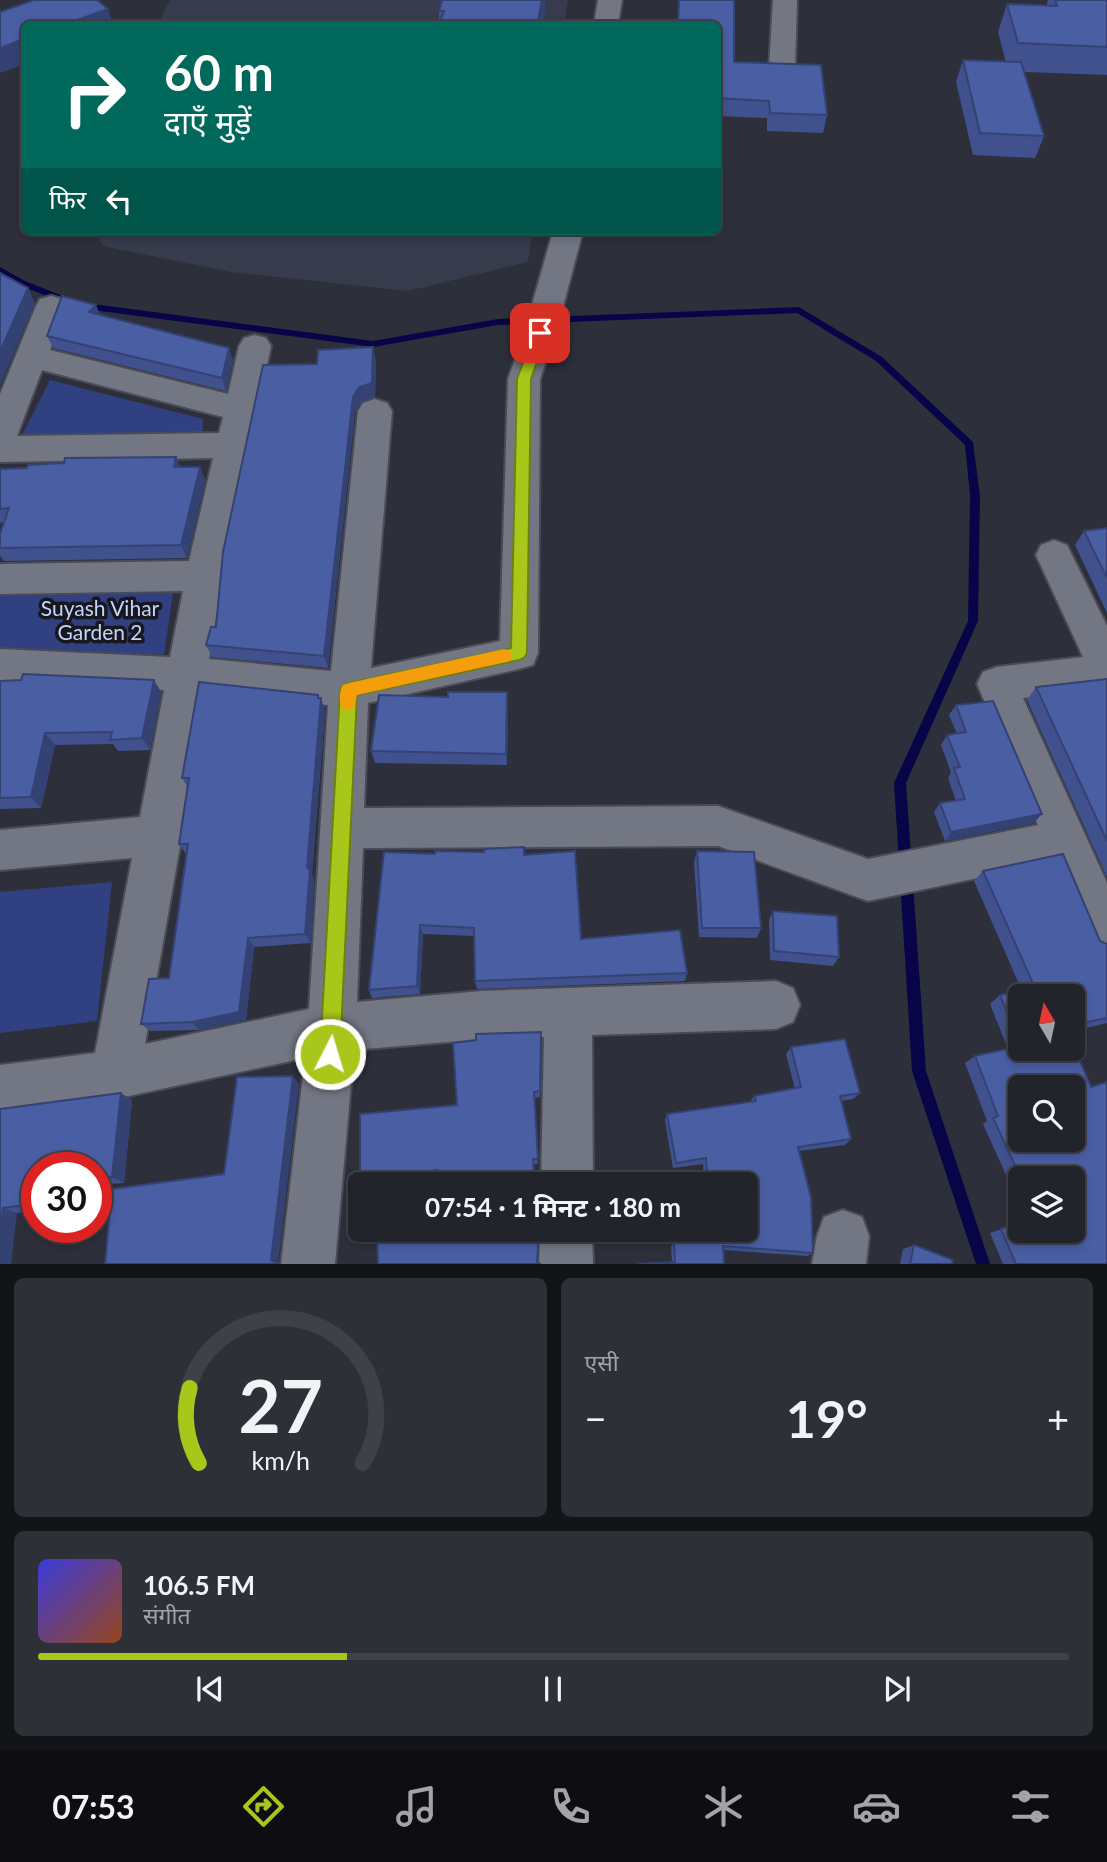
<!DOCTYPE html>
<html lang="hi">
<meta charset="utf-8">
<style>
body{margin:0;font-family:Lato,"Noto Sans Devanagari",sans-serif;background:#2e3038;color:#f1f3f6;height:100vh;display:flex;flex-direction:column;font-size:26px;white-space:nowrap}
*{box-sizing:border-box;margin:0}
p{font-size:23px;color:#a2a4a9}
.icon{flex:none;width:38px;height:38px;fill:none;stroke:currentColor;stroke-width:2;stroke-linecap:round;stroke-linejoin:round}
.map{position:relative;height:1264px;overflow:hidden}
.drawer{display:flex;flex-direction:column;gap:14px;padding:14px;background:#131418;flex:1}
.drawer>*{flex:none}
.banner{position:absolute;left:21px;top:21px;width:700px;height:214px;border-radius:10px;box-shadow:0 4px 10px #0003,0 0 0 2px #3f4148;background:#00695c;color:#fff;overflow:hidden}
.needle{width:46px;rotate:351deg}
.buttons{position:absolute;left:1008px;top:984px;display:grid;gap:14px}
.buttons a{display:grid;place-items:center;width:77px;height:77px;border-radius:10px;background:#22242c;box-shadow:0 4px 10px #0003,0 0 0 2px #3f4148;font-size:35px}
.speed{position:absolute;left:21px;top:1152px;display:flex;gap:14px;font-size:35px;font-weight:700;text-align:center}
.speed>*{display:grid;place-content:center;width:91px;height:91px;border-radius:50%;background:#22242c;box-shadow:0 4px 10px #0003,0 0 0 2px #3f4148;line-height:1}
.speed .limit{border:10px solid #d22;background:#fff;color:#111}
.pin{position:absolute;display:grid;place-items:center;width:60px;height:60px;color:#fff;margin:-30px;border-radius:14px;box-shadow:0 4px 10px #0006}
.me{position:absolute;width:77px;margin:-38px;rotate:5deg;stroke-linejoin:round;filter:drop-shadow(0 0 5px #0008)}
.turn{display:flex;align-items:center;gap:24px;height:147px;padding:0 28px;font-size:32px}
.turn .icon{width:91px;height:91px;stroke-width:2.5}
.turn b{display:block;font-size:49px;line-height:60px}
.then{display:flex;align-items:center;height:66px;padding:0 28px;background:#0003;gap:14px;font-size:26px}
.big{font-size:52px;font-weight:700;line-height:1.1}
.drawer .tile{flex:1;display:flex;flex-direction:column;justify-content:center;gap:10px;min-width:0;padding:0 24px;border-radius:10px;background:#2e3038}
.drawer .dial{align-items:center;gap:0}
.dial svg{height:182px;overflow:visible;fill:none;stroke:#3f4148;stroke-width:7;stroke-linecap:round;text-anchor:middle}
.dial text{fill:#f1f3f6;stroke:none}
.song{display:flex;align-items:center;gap:21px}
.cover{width:84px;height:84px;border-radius:10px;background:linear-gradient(135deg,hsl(240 70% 55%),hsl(20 70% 35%))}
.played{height:7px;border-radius:4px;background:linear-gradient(90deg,#a9c71a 30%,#3f4148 30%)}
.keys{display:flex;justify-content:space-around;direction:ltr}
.heat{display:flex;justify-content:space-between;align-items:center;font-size:38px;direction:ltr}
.drawer .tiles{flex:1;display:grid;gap:14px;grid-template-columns:1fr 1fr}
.tile:last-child{grid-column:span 2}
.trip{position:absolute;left:348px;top:1172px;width:410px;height:70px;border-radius:10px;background:#22242c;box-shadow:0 4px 10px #0003,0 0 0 2px #3f4148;font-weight:700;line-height:70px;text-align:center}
.menu{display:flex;height:112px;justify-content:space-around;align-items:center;background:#0e0e12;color:#a2a4a9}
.menu .icon{width:49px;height:49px}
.menu .selected{color:#a9c71a}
.menu b{font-size:32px;color:#f1f3f6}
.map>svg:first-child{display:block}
</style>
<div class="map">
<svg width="1107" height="1264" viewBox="0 0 1107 1264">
<rect width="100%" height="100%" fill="#2d303b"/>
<!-- built -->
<path fill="#363c4c" d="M170,0H568L564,24H158Z
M95,231H533L528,262L408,291L231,272L103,246Z"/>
<!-- green -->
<path fill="#304080" d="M50,380L203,419L202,440L20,439Z
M174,586L164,654L0,655V590Z
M112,882L97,1021L0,1033V892Z"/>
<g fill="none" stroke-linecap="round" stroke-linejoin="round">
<!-- stream -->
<path fill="#070547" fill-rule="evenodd" d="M0,267L25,281L78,302L373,341L498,319L799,307L882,357L973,442L980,496L978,621L906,783L926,1071L990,1264H976L912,1071L894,783L968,621L970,496L965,445L876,361L797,313L498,325L373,347L77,308L19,285L0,274Z"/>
<!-- minor casing -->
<g stroke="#494c56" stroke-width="4">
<path id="minor" d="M598,0H622L618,24H594Z
M773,0H797L795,68L791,73L782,76L773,73L769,68Z
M553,231H583L556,333L540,379L538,653L533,665L519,669L368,703L364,808L718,806L868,859L1038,825L977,684L983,672L997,667L1083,657L1036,555L1041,545L1054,540L1067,545L1107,626V688L1023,698L1107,883V956L1091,950L1054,862L868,901L718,846L363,848L357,1002L482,991L776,981L793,988L800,1005L793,1022L776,1029L592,1035L593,1185H541L544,1037L482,1039L354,1050L335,1264H281L305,1058L115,1099L0,1115V1065L95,1053L132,858L0,870V830L140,817L164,690L0,683V649L170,657L183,591L0,594V564L189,561L213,458L0,462V394L36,306L40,299L51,296L62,299L66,306L50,350L228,394L239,346L244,338L255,335L266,338L271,346L223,576L209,659L331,671L358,411L363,403L375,399L387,403L392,411L371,668L500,641L508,379L524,333ZM42,370L223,417L219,433L17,436ZM203,692L328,705L309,1009L145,1044L182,835L180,831Z
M843,1210L862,1217L869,1236L866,1264H812L817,1236L824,1217Z
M540,1230H592L593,1264H539Z"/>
</g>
<!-- minor -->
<use href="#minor" fill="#737784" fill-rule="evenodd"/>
</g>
<!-- wall -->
<path fill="#40518d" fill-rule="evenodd" d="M1048,0H1107V75L1024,72L1044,136L1035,158L973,155L956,82L963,60L1006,62L998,32L1007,4L1046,6Z
M439,11H545L542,24H439Z
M718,24L734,62L827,115L823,133L767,131V118L718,116Z
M100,315L233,360L226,391L53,348L47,336Z
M376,361L375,397L362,401L355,411L328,668L212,657L206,645L216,627L317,364Z
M176,457L180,467H200L205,480L187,558L4,561L0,556V534L4,522L0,523V469Z
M1107,528V613L1075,545L1084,531Z
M1107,679V877L1027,700L1036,687Z
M0,681L161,692L150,750L118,751L113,744L55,745L41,808L0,809Z
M448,697L508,704L507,765L375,763L371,751Z
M319,698L325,711L312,874L314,879L311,943L254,947L246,1020L199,1030L150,1031L141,1024L169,978L186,854L179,844L187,786L182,778Z
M956,705L1034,823L945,841L934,812L940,803L956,801L948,778L951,772L941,745L947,735L957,734L949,715Z
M697,851L761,928L757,938L699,937L694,862Z
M435,854L524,855L581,939L687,973L685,981L477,989L475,981V936L423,934L420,994L372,998L369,990Z
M1063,854L1100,941L1107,944V1023L1073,1031V996H1020V1048H1073V1044L1091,1087L1107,1082V1264H1003L990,1233L1020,1223V1230H1073V1178H1020V1206L983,1124L987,1121L965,1063L975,1056L1008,1049L990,1004L1000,995L1022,991L974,881L983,871ZM1020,1087H1073V1139H1020Z
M773,911L839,957L833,966L770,960L769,920Z
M541,1040L540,1097L534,1098L538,1164L364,1183L360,1179Z
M791,1047L860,1093L853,1099L841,1101L851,1139L845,1145L799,1151L813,1253L807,1256L723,1250L672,1262L671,1246L674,1243L709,1242L708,1230H746V1185H704L703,1164L673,1168L665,1120L667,1114L750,1102L754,1096L795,1089L786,1054Z
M132,1100L124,1183L96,1185V1167H37V1210L17,1213L0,1264V1109Z
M914,1245L952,1264H900L903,1249Z"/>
<!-- shaded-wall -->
<path fill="#344273" d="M542,0H545V11L542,24H537Z
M108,9L113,24H66Z
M24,39V64L0,73V48Z
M28,288L35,303L0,386V352Z
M96,305L101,317L89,312Z
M373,347L376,361L375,397L362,401L355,411L328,668L324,656L353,397Z
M229,348L233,360L226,391L222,378Z
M176,457L181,471L174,467Z
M200,467L205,480L187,558L181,545Z
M154,680L161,692L150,750L142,738Z
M507,692L508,704L507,765L506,754Z
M318,695L321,701V698L325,711L312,874L314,879L311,943L305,934L307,868Z
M45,733L55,745L41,808L31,797Z
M1042,814L1034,823L945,841L951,832Z
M420,925L423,934L420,994L417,986Z
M248,938L254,947L246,1020L199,1030L192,1022Z
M293,1076L299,1084L278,1264L271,1260Z
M121,1093L132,1100L124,1183L112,1177Z
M37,1185V1204H34Z
M3,1208L17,1213L11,1264H0V1230Z"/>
<!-- building -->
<path fill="#4a5ea4" stroke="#344273" stroke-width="2" fill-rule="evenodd" d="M34,0H97L108,9L66,24H24V39L0,48V12Z
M442,0H542L537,24H439L444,11H439Z
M679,0H734V62L821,65L827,115L770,113L769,101L718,98V24H678Z
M1055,0H1107V47L1018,43L1007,4L1057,6Z
M963,60L1021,62L1044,136L980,133Z
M0,273L28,288L0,352Z
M62,296L96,305L89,312L229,348L222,378L47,336Z
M373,347L372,383L359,387L353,397L324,656L206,645L211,627H216L223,552L263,365L317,364L318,350Z
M176,457L174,467H200L181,545L0,548V534L9,508L0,509V469L27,468L28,465L64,463L65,458Z
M1107,528V578L1084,531Z
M23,674L154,680L142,738L110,740L112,732L45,733L31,797L0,798V681L21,680Z
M1107,679V841L1036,687Z
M199,682L318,695V698H321L307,868L310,869L305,934L248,938L239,1012L192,1022L141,1024L149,979L169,978L188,844H179L189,778H182Z
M448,692H507L506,754L371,751L379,695L448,697Z
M993,701L1042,814L951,832L940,803L965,799L954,768L960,767L947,735L966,732L956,705Z
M524,847V855L575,851L581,939L680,930L687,973L475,981L474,928L420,925L417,986L369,990L384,852L435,854V851L484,852V849Z
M697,851L754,852L761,928H702Z
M1063,854L1100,941L1107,944V1018L1073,1025V996H1020V1044L1000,995L1035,988L983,871Z
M773,911L837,916L839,957L774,951Z
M541,1032L540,1091L534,1092L538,1159H533L535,1185H438L437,1170L360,1179V1114L457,1105L453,1043L476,1040V1034Z
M845,1039L860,1093L840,1096L851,1139L798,1147L811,1197L813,1253L723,1246L724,1264H638L675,1262L674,1243L713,1242L712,1230H746V1185H708L706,1158L676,1163L667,1114L756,1101L754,1096L801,1087L791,1047Z
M1073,1044L1091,1087L1107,1082V1264H1016L1001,1229L1020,1223V1230H1073V1178H1021L993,1118L998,1116L975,1056L1020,1046V1048H1073ZM1020,1087H1073V1139H1020Z
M293,1076L271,1260L281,1264H105L112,1189L224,1174L237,1077Z
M121,1093L112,1177L96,1179V1167H37V1185L34,1204L3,1208L0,1230V1109Z
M439,1230H539L537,1263L541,1264H378L377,1237Z
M914,1245L953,1260L952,1264H910Z"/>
<!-- route -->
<path fill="#a9c71a" stroke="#6e8111" stroke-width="2" d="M540,329L547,333L531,379L527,653L524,658L519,660L357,695L340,1054L337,1061L330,1064L322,1061L320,1054L340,690L343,685L349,683L511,648L517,379L534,333Z"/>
<!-- slow -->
<path fill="#f59e0b" d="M504,649L510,651L512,656L510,661L357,695L354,708L348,710L342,708C339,701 339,692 343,685L349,683Z"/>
<g text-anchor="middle" stroke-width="7" stroke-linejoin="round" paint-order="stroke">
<!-- park labels -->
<g font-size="21" fill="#c6d4fc" stroke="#17181d">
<text x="100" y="616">Suyash Vihar<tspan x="100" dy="24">Garden 2</tspan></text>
</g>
</g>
</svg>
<div class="buttons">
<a><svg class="needle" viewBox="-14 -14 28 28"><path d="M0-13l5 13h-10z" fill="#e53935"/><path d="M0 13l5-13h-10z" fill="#a2a4a9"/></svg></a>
<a><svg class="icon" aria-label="search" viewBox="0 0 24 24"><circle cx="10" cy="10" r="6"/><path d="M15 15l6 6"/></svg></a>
<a><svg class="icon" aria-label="layers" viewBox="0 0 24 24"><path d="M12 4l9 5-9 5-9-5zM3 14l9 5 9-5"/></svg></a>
</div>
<div class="speed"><div class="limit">30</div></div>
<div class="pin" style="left:540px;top:333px;background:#d93025"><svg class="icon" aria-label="arrive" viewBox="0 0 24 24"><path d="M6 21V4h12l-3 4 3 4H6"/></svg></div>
<svg class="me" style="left:330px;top:1054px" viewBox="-20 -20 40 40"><circle r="17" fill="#a9c71a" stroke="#fff" stroke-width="3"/><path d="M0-11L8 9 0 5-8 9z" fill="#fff"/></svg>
<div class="trip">07:54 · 1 मिनट · 180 m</div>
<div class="banner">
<div class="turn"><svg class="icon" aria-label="right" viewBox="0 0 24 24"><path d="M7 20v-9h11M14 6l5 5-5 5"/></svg><div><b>60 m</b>दाएँ मुड़ें</div></div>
<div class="then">फिर<svg class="icon" aria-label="left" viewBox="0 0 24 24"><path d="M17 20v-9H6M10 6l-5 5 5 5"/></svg></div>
</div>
</div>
<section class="drawer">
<div class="tiles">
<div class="tile dial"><svg viewBox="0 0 100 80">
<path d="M14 69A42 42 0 1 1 86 69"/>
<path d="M14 69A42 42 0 0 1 10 36" stroke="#a9c71a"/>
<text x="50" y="56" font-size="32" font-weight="700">27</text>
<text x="50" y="72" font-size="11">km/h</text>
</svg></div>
<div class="tile"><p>एसी</p>
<div class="heat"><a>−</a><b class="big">19°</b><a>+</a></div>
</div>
<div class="tile">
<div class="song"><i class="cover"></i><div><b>106.5 FM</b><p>संगीत</p></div></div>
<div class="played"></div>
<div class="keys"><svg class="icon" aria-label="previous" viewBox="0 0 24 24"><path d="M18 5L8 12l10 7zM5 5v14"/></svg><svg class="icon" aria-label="pause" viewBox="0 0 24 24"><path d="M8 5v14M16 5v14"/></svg><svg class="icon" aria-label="next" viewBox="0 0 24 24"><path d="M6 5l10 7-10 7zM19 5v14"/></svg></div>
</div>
</div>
</section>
<nav class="menu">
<b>07:53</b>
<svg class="icon selected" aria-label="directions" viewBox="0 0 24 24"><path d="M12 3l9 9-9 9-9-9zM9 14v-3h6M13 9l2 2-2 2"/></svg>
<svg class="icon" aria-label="music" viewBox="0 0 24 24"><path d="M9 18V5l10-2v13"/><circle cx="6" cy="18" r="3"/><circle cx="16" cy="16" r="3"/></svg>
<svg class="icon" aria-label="phone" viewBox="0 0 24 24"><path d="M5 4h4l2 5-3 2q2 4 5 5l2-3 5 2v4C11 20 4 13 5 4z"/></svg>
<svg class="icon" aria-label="climate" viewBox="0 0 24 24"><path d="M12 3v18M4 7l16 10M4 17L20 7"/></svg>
<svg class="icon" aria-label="car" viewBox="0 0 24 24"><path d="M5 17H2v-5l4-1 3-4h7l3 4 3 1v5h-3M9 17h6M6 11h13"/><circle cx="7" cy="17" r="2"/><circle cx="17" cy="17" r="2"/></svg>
<svg class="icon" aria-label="filters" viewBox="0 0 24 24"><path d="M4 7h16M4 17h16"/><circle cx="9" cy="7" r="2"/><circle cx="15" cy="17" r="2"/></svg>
</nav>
